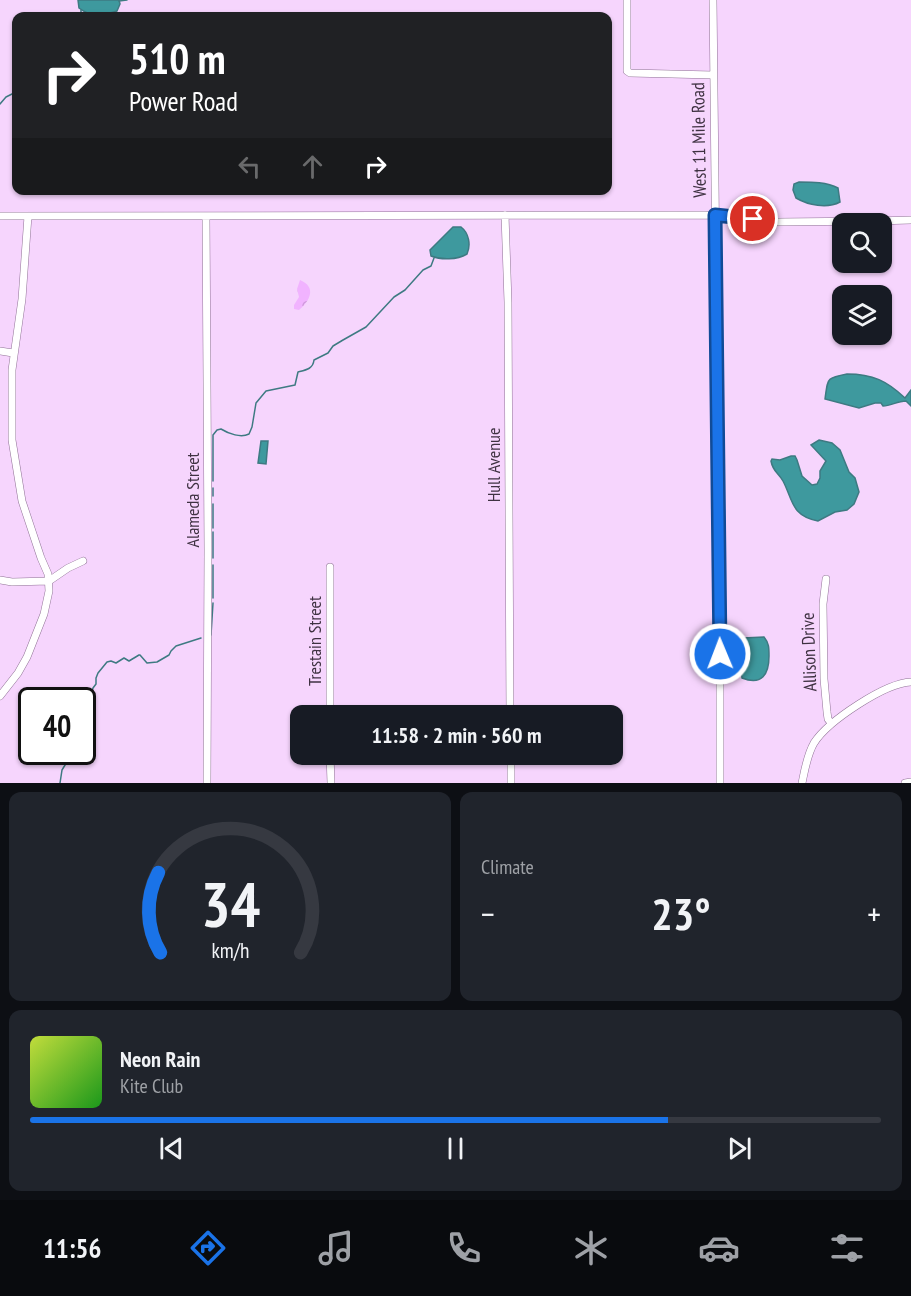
<!DOCTYPE html>
<meta charset="utf-8">
<style>
body{margin:0;font-family:"PT Sans Narrow",sans-serif;background:#20242c;color:#f1f3f6;height:100vh;display:flex;flex-direction:column;font-size:22px;white-space:nowrap}
*{box-sizing:border-box;margin:0}
p{font-size:20px;color:#9ea1a6}
.icon{flex:none;width:33px;height:33px;fill:none;stroke:currentColor;stroke-width:2;stroke-linecap:round;stroke-linejoin:round}
.map{position:relative;height:783px;overflow:hidden}
.details{display:flex;flex-direction:column;gap:9px;padding:9px;background:#0d0f14;flex:1}
.details>*{flex:none}
.top-card{position:absolute;left:12px;top:12px;width:600px;height:183px;border-radius:12px;box-shadow:0 2px 4px #0004;background:#202124;color:#fff;overflow:hidden}
.buttons{position:absolute;left:832px;top:213px;display:grid;gap:12px}
.buttons a{display:grid;place-items:center;width:60px;height:60px;border-radius:12px;background:#171b24;box-shadow:0 2px 4px #0004;font-size:30px}
.speed{position:absolute;left:18px;top:687px;display:flex;gap:12px;font-size:30px;font-weight:700;text-align:center}
.speed>*{display:grid;place-content:center;width:78px;height:78px;border-radius:50%;background:#171b24;box-shadow:0 2px 4px #0004;line-height:1}
.speed .limit{border:3px solid #111;border-radius:9px;background:#fff;color:#111}
.pin{position:absolute;display:grid;place-items:center;width:51px;height:51px;color:#fff;margin:-26px;border:3px solid #fff;border-radius:50%;box-shadow:0 2px 6px #0007}
.me{position:absolute;width:66px;margin:-33px;rotate:359deg;stroke-linejoin:round;filter:drop-shadow(0 0 4px #0008)}
.turn{display:flex;align-items:center;gap:21px;height:126px;padding:0 18px;font-size:27px}
.turn .icon{width:78px;height:78px;stroke-width:2.5}
.turn b{display:block;font-size:42px;line-height:51px}
.lanes{display:flex;align-items:center;height:57px;padding:0 18px;background:#0003;justify-content:center;gap:30px;direction:ltr}
.lanes .off{opacity:.35}
.big{font-size:45px;font-weight:700;line-height:1.1}
.details .tile{flex:1;display:flex;flex-direction:column;justify-content:center;gap:9px;min-width:0;padding:0 21px;border-radius:12px;background:#20242c}
.details .dial{align-items:center;gap:0}
.dial svg{height:156px;overflow:visible;fill:none;stroke:#363941;stroke-width:7;stroke-linecap:round;text-anchor:middle}
.dial text{fill:#f1f3f6;stroke:none}
.song{display:flex;align-items:center;gap:18px}
.cover{width:72px;height:72px;border-radius:9px;background:linear-gradient(135deg,hsl(70 70% 55%),hsl(120 70% 35%))}
.played{height:6px;border-radius:3px;background:linear-gradient(90deg,#1a73e8 75%,#363941 75%)}
.keys{display:flex;justify-content:space-around;direction:ltr}
.heat{display:flex;justify-content:space-between;align-items:center;font-size:33px;direction:ltr}
.details .tiles{flex:1;display:grid;gap:9px;grid-template-columns:1fr 1fr}
.tile:last-child{grid-column:span 2}
.trip{position:absolute;left:290px;top:705px;width:333px;height:60px;border-radius:12px;background:#171b24;box-shadow:0 2px 4px #0004;font-weight:700;line-height:60px;text-align:center}
.menu{display:flex;height:96px;justify-content:space-around;align-items:center;background:#090b0e;color:#9ea1a6}
.menu .icon{width:42px;height:42px}
.menu .current{color:#1a73e8}
.menu b{font-size:27px;color:#f1f3f6}
.map>svg:first-child{display:block}
</style>
<div class="map">
<svg width="911" height="783" viewBox="0 0 911 783">
<defs>
<pattern id="park-crowns" width="20" height="18" patternUnits="userSpaceOnUse" patternTransform="scale(1.5)"><rect width="20" height="18" fill="#f1b3ff"/><path d="M2 6a3 3 0 1 1 6 0M12 15a3 3 0 1 1 6 0" fill="none" stroke="#d09adc"/></pattern>
</defs>
<rect width="100%" height="100%" fill="#f6d5fd"/>
<!-- park -->
<path fill="url(#park-crowns)" d="M300,280C317,287 310,301 299,310L294,309V305L299,297L297,289Z"/>
<!-- water -->
<path fill="#3e999e" stroke="#3e7a82" stroke-width="1.5" d="M78,0H119L120,4L117,11C102,16 92,18 79,8Z
M799,182C812,182 827,182 838,188L840,202C827,209 808,205 796,198L793,190L794,184Z
M453,227H461C469,233 471,245 467,254C457,260 441,260 431,256L430,250Z
M847,374C873,374 887,381 905,398L911,390V406L906,401C897,401 891,406 883,406L881,403H875L859,408L825,399C828,378 826,378 847,374Z
M819,440L832,443L840,450L849,472L855,478L859,492L854,504L847,510L835,512L818,521C791,516 793,500 783,481C778,472 773,472 771,461L772,459L780,460L791,456H795L797,460L802,476L812,485L817,484L820,478V471L826,461L811,445Z
M261,441H268L266,464L258,463Z
M734,635L743,638L764,637C769,643 769,648 769,656C769,674 762,686 742,678L739,652L733,640Z"/>
<g fill="none" stroke-linecap="round" stroke-linejoin="round">
<!-- stream -->
<path stroke="#3e7a82" stroke-width="1.5" d="M119,1L127,0
M81,16V10
M0,104L6,97L16,92
M213,481V435L217,430L221,429C229,434 241,438 249,434L252,427L256,403L266,391L295,385L298,372C306,370 313,369 314,360L328,353L333,346L343,340L366,327L394,297L405,290L423,270L431,266L434,258
M213,496V488
M213,504V528
M213,558V532
M213,598V565
M211,635L213,603
M82,720L93,688L96,684V678L98,673L107,662L111,661L116,663L124,658L129,661L139,655H140L147,663L157,662L169,655L171,651L176,646L201,638
M60,783L62,770L73,752"/>
<!-- minor casing -->
<g stroke="#907296" stroke-width="8">
<path id="minor" d="M627,0V71L630,73L713,75
M713,0L720,637V783
M505,215L508,302L510,716
M0,216L705,215L734,216L778,222L876,221L911,220
M206,216L208,550L207,783
M0,351L13,353
M330,567V716
M826,579L823,604L824,679L827,712L828,719L831,723
M0,580L12,582L49,581L68,568L83,561
M0,696L18,673L27,657L44,614L49,591L48,574L41,558L22,501L12,440V370L22,299L28,216
M330,754L331,783
M511,754V783
M802,783C805,769 807,755 814,743C828,721 885,683 911,682
M905,783L911,782"/>
</g>
<!-- minor -->
<use href="#minor" stroke="#fff" stroke-width="7"/>
</g>
<g fill="none" stroke-linecap="round" stroke-linejoin="round">
<!-- route casing -->
<g stroke="#114b97" stroke-width="15">
<path id="route" d="M720,654L715,215L753,219"/>
</g>
<!-- route -->
<use href="#route" stroke="#1a73e8" stroke-width="10"/>
</g>
<g text-anchor="middle" stroke-width="6" stroke-linejoin="round" paint-order="stroke">
<!-- street labels -->
<g font-size="18" fill="#3f3242" stroke="#f6d5fd">
<text transform="translate(699 140) rotate(-91)" y="6">West 11 Mile Road</text>
<text transform="translate(494 465) rotate(-90)" y="6">Hull Avenue</text>
<text transform="translate(193 500) rotate(-90)" y="6">Alameda Street</text>
<text transform="translate(315 641) rotate(-90)" y="6">Trestain Street</text>
<text transform="translate(809 652) rotate(-92)" y="6">Allison Drive</text>
</g>
</g>
</svg>
<div class="buttons">
<a><svg class="icon" aria-label="search" viewBox="0 0 24 24"><circle cx="10" cy="10" r="6"/><path d="M15 15l6 6"/></svg></a>
<a><svg class="icon" aria-label="layers" viewBox="0 0 24 24"><path d="M12 4l9 5-9 5-9-5zM3 14l9 5 9-5"/></svg></a>
</div>
<div class="speed"><div class="limit">40</div></div>
<div class="pin" style="left:753px;top:219px;background:#d93025"><svg class="icon" aria-label="arrive" viewBox="0 0 24 24"><path d="M6 21V4h12l-3 4 3 4H6"/></svg></div>
<svg class="me" style="left:720px;top:654px" viewBox="-20 -20 40 40"><circle r="17" fill="#1a73e8" stroke="#fff" stroke-width="3"/><path d="M0-11L8 9 0 5-8 9z" fill="#fff"/></svg>
<div class="trip">11:58 · 2 min · 560 m</div>
<div class="top-card">
<div class="turn"><svg class="icon" aria-label="right" viewBox="0 0 24 24"><path d="M7 20v-9h11M14 6l5 5-5 5"/></svg><div><b>510 m</b>Power Road</div></div>
<div class="lanes"><svg class="icon off" aria-label="left" viewBox="0 0 24 24"><path d="M17 20v-9H6M10 6l-5 5 5 5"/></svg><svg class="icon off" aria-label="ahead" viewBox="0 0 24 24"><path d="M12 20V5M6 11l6-6 6 6"/></svg><svg class="icon" aria-label="right" viewBox="0 0 24 24"><path d="M7 20v-9h11M14 6l5 5-5 5"/></svg></div>
</div>
</div>
<section class="details">
<div class="tiles">
<div class="tile dial"><svg viewBox="0 0 100 80">
<path d="M14 69A42 42 0 1 1 86 69"/>
<path d="M14 69A42 42 0 0 1 13 28" stroke="#1a73e8"/>
<text x="50" y="56" font-size="32" font-weight="700">34</text>
<text x="50" y="72" font-size="11">km/h</text>
</svg></div>
<div class="tile"><p>Climate</p>
<div class="heat"><a>−</a><b class="big">23°</b><a>+</a></div>
</div>
<div class="tile">
<div class="song"><i class="cover"></i><div><b>Neon Rain</b><p>Kite Club</p></div></div>
<div class="played"></div>
<div class="keys"><svg class="icon" aria-label="previous" viewBox="0 0 24 24"><path d="M18 5L8 12l10 7zM5 5v14"/></svg><svg class="icon" aria-label="pause" viewBox="0 0 24 24"><path d="M8 5v14M16 5v14"/></svg><svg class="icon" aria-label="next" viewBox="0 0 24 24"><path d="M6 5l10 7-10 7zM19 5v14"/></svg></div>
</div>
</div>
</section>
<nav class="menu">
<b>11:56</b>
<svg class="icon current" aria-label="directions" viewBox="0 0 24 24"><path d="M12 3l9 9-9 9-9-9zM9 14v-3h6M13 9l2 2-2 2"/></svg>
<svg class="icon" aria-label="music" viewBox="0 0 24 24"><path d="M9 18V5l10-2v13"/><circle cx="6" cy="18" r="3"/><circle cx="16" cy="16" r="3"/></svg>
<svg class="icon" aria-label="phone" viewBox="0 0 24 24"><path d="M5 4h4l2 5-3 2q2 4 5 5l2-3 5 2v4C11 20 4 13 5 4z"/></svg>
<svg class="icon" aria-label="climate" viewBox="0 0 24 24"><path d="M12 3v18M4 7l16 10M4 17L20 7"/></svg>
<svg class="icon" aria-label="car" viewBox="0 0 24 24"><path d="M5 17H2v-5l4-1 3-4h7l3 4 3 1v5h-3M9 17h6M6 11h13"/><circle cx="7" cy="17" r="2"/><circle cx="17" cy="17" r="2"/></svg>
<svg class="icon" aria-label="filters" viewBox="0 0 24 24"><path d="M4 7h16M4 17h16"/><circle cx="9" cy="7" r="2"/><circle cx="15" cy="17" r="2"/></svg>
</nav>
